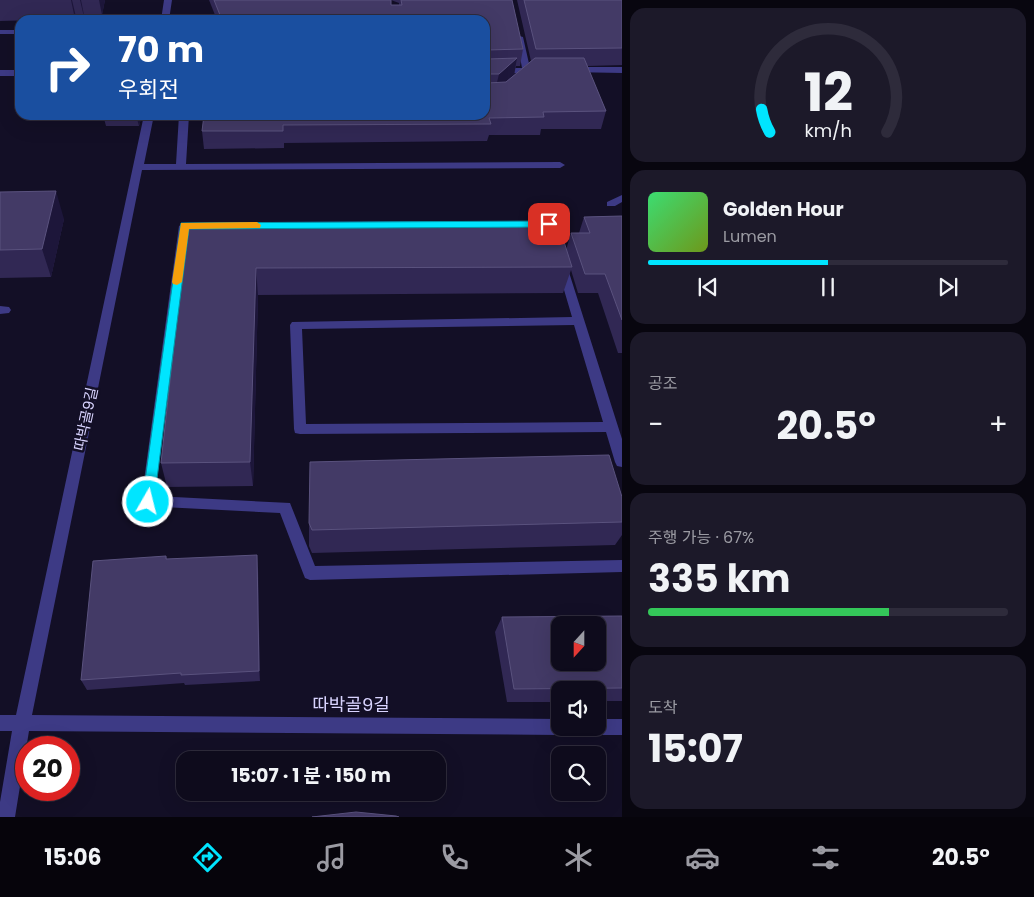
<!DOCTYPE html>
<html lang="ko">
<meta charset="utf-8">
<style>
body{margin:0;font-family:Poppins,"Noto Sans KR",sans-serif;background:#1c1929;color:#f1f3f6;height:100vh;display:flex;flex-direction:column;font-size:19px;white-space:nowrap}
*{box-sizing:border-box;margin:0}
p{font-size:16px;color:#9b9ba3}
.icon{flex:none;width:28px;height:28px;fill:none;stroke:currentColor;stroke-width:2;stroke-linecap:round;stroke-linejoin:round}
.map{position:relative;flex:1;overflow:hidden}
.side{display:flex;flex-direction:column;gap:8px;padding:8px;background:#08060f;width:412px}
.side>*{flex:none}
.top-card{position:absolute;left:15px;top:15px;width:475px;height:105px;border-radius:15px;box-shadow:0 5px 20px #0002,0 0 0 1px #2e2b3b;background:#1a4fa0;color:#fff;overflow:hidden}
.needle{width:32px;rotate:201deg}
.buttons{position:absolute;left:551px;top:616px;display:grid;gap:10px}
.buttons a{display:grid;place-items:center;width:55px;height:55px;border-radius:10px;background:#0e0b1c;box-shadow:0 5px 20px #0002,0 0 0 1px #2e2b3b;font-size:25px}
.speed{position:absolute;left:15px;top:736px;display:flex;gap:10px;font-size:25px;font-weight:700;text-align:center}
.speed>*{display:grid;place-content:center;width:65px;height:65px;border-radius:50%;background:#0e0b1c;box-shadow:0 5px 20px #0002,0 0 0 1px #2e2b3b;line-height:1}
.speed .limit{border:8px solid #d22;background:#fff;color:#111}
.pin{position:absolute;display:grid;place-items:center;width:42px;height:42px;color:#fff;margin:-21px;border-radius:10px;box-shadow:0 2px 8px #0006}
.me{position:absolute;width:55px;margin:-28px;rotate:8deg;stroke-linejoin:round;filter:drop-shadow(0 0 4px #0008)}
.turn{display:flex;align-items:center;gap:18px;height:105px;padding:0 20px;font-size:22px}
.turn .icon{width:65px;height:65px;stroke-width:2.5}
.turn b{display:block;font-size:35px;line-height:42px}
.big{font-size:38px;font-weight:700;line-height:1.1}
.side .card{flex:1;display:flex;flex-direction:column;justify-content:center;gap:8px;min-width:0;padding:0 18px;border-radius:15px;background:#1c1929}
.side .dial{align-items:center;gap:0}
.dial svg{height:130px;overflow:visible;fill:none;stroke:#2e2b3b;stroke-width:7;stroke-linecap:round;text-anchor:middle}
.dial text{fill:#f1f3f6;stroke:none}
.song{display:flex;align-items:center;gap:15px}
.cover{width:60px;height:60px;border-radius:8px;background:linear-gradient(135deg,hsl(140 70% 55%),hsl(80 70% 35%))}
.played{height:5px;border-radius:2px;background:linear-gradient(90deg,#00e5ff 50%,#2e2b3b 50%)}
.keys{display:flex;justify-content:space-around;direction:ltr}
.heat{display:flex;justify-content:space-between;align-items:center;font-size:28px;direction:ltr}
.charge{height:8px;border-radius:4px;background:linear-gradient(90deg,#34c759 67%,#2e2b3b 0)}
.trip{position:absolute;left:176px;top:751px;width:270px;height:50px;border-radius:15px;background:#0e0b1c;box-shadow:0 5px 20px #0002,0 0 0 1px #2e2b3b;font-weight:700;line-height:50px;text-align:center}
.tabs{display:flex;height:80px;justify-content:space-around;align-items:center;background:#06040b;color:#9b9ba3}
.tabs .icon{width:35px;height:35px}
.tabs .current{color:#00e5ff}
.tabs b{font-size:22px;color:#f1f3f6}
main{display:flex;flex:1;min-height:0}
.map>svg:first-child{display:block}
</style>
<main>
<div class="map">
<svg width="622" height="817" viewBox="0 0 622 817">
<rect width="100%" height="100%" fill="#130f26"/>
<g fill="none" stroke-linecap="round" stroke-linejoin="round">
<!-- minor -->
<path fill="#3d3a85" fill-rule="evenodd" d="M164,0H172L169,20H161Z
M104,16H110L111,20H103Z
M0,30H20V34H0Z
M516,35L523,37L530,68H538V72L530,73L521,79L517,76L520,73L485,74V68H522Z
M572,67H622V73L569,72V68Z
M0,70H20V76H0Z
M144,115H154L144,164H176L179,115H189L186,164L560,162L565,165L560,168L142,170L32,715L560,719V728H568L566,733L560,735L29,731L15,817H0V802L12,731H0V715H16Z
M622,195V202L615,206H607V202Z
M549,221L554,224L560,242L559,244H551L545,227L240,228L235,225L240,222Z
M184,223H203L208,226L203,229H189L155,496L290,503L315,566L622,560V572L310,580L305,578L303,573L280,513L143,506L141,502L179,226Z
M562,262L567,266L622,439V467L617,466L615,462L606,432L300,434L295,433L294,429L290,325L292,322L572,317L557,266ZM574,325L603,422L306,424L302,329Z
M0,306L9,307L11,310L9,313L0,314Z
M598,719H622V735H598L592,733L590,728H598Z"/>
</g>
<!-- wall -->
<path fill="#312854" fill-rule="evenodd" d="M0,0H105L102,15H84V17H76L75,19L0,21Z
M209,0H512L523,49L520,66H516L514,75L531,61L517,0H622V65L587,66L606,111L601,129H541L540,135H489L487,141L284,143V148L204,149L202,131L204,115H485V20H217ZM391,0L399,3V5H391Z
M103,115H142L139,126H106Z
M0,192L64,219L51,277L0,278Z
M622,216V353H618L598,293H578L571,270L563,293L258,295L253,486L167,487L161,463L257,227L566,250L571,233H579L584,217Z
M622,522V535L615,545L312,553L309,546V523Z
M166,556L167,559L258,567L260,681L185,685L184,683L87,690L81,680Z
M622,616V701H598V690H560V702H507L495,632L502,617Z"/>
<!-- shaded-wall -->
<path fill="#1d163a" d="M71,0H72L76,17L75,19Z
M80,0H81L84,15V17Z
M99,0H105L102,15Z
M517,58L514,75L495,91L499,74Z
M136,115H142L139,126Z
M56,191L64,219L51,277L42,249Z
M256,268L258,295L253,486L250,462Z
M257,555L258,567L260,681L259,671Z"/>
<!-- building -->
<path fill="#433a66" stroke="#5a527e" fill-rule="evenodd" d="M214,0H391V5H402L401,0H512L523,49L487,50L486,57L488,59L517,58L499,74H487V83L506,82L535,58H584L606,111L543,112L544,117L489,118L491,124L283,125V131H202L204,115H485V20H222Z
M524,0H622V48L536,49Z
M56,191L42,249L0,250V192Z
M622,216V320L605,274H585L571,233H590L584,217Z
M187,225H257V227L559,226L572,267L256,268L250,462L161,463Z
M609,455L622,497V522L312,530L309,523L310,462Z
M257,555L259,671L181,675V673L81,680L93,561L166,556V559Z
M622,616V688L514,689L502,617ZM560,625H598V662H560Z
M356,812L396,816L399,817H312Z"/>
<!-- route -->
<path fill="#00e5ff" stroke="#0095a6" d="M549,221L554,224L552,227L189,229L154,502L152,506L148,507L143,506L142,502L181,223Z"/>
<!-- slow -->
<path fill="#f59e0b" d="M257,222L261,225L260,228L189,229L182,282L177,285L173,284L172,282L181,223Z"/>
<g text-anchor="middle" stroke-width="5" stroke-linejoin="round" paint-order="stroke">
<!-- street labels -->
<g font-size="15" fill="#d9d4ff" stroke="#130f26">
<text transform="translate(86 419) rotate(-78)" y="5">따박골9길</text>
</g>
<!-- near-street labels -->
<g font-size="18" fill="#d9d4ff" stroke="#130f26">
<text x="351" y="711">따박골9길</text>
</g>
</g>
</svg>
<div class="buttons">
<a><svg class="needle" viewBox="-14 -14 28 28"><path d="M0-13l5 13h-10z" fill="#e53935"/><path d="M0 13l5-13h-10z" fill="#9b9ba3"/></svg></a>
<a><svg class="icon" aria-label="sound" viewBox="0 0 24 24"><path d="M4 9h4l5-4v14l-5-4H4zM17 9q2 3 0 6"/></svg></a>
<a><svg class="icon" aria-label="search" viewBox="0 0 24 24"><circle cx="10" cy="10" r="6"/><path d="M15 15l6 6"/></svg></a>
</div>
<div class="speed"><div class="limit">20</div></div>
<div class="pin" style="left:549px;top:224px;background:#d93025"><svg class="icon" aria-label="arrive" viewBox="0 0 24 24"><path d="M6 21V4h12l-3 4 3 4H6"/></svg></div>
<svg class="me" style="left:148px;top:502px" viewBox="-20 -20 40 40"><circle r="17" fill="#00e5ff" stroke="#fff" stroke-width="3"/><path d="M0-11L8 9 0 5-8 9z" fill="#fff"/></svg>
<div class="trip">15:07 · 1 분 · 150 m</div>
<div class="top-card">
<div class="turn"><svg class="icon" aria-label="right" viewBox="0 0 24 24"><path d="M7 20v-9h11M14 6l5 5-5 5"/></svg><div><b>70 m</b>우회전</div></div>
</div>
</div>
<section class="side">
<div class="card dial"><svg viewBox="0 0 100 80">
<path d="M14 69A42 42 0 1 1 86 69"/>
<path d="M14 69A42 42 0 0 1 9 55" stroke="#00e5ff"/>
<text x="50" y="56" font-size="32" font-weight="700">12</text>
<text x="50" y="72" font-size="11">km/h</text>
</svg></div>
<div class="card">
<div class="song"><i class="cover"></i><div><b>Golden Hour</b><p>Lumen</p></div></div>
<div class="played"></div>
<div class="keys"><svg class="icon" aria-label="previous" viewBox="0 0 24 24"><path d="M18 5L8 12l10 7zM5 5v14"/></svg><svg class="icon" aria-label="pause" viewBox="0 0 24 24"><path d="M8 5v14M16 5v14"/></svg><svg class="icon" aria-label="next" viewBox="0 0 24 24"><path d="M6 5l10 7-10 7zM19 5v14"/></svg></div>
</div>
<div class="card"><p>공조</p>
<div class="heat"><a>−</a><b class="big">20.5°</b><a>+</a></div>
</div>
<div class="card"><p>주행 가능 · 67%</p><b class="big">335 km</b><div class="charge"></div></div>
<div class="card"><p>도착</p><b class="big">15:07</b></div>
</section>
</main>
<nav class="tabs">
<b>15:06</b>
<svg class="icon current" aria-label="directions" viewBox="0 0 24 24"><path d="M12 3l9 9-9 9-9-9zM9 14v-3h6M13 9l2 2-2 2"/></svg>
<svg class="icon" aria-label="music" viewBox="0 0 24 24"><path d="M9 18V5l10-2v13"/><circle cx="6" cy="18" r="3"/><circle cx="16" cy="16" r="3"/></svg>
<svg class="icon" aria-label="phone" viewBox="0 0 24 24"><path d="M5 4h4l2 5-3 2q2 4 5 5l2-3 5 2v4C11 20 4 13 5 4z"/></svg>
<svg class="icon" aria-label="climate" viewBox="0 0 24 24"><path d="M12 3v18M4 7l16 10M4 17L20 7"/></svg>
<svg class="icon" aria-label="car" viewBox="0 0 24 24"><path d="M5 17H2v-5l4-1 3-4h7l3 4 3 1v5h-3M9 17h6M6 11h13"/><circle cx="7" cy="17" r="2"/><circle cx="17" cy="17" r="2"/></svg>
<svg class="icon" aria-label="filters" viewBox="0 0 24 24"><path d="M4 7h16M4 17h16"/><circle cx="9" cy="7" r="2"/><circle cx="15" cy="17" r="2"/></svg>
<b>20.5°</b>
</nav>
